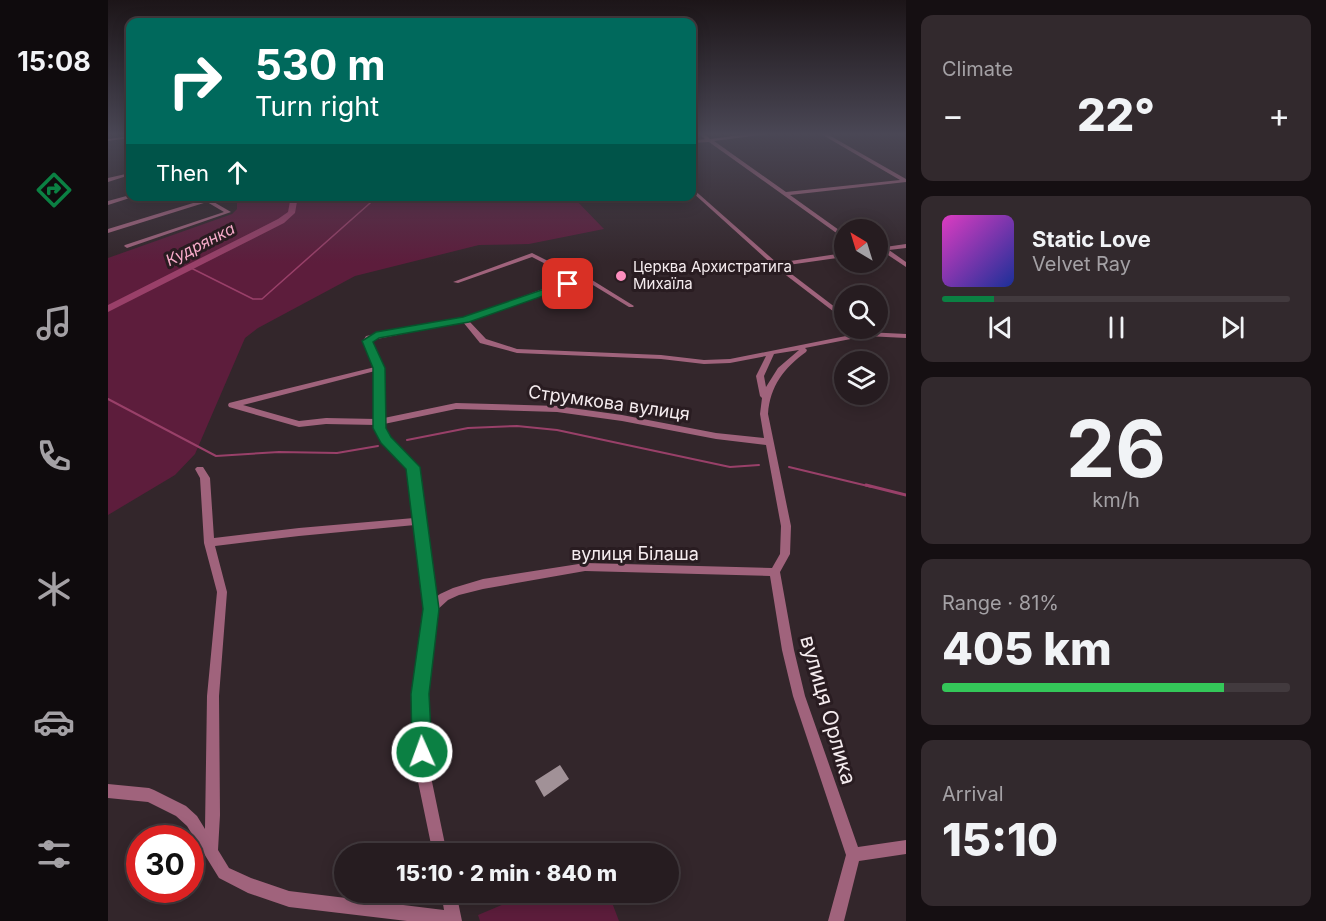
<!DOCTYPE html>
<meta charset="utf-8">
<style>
body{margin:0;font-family:Inter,sans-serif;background:#32292d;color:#f1f3f6;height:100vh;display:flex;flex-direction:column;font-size:22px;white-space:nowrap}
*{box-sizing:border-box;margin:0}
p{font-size:20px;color:#a4a1a5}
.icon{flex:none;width:33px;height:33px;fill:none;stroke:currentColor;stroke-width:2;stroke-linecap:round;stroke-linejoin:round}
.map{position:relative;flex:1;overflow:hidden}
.drawer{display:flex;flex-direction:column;gap:15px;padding:15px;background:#150f12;width:420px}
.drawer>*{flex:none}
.top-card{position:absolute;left:18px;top:18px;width:570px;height:183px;border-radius:12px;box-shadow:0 3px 15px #0003,0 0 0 2px #423a3e;background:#00695c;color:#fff;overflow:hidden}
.needle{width:39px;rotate:322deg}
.tools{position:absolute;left:726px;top:219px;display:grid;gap:12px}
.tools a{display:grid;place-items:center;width:54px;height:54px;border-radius:50%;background:#261c20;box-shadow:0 3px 15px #0003,0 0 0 2px #423a3e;font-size:30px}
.speed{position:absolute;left:18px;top:825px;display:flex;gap:12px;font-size:30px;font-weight:700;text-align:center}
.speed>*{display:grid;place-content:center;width:78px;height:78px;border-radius:50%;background:#261c20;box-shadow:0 3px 15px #0003,0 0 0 2px #423a3e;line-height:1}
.speed .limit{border:9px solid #d22;background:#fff;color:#111}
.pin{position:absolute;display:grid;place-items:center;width:51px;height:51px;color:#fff;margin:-26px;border-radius:12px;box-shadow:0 3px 9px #0006}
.me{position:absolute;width:66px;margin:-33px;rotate:358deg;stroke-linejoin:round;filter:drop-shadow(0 0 4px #0008)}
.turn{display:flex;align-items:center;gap:21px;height:126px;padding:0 30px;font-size:27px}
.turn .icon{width:78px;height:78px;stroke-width:2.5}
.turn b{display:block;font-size:42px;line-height:51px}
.then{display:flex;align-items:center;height:57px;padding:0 30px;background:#0003;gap:12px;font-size:22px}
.big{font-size:45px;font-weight:800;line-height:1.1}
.drawer .card{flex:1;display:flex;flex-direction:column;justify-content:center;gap:9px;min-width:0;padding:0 21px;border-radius:12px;background:#32292d}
.drawer .dial{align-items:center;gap:0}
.dial b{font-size:78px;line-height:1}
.song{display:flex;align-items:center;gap:18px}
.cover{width:72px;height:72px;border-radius:9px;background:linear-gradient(135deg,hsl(310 70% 55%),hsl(230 70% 35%))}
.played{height:6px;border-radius:3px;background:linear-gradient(90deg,#0b8043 15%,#423a3e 15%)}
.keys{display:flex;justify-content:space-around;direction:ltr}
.heat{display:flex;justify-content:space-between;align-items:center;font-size:33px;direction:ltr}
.charge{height:9px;border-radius:4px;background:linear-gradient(90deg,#34c759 81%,#423a3e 0)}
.trip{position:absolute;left:226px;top:843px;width:345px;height:60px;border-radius:30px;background:#261c20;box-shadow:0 3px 15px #0003,0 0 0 2px #423a3e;font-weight:800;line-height:60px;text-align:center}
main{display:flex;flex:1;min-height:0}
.menu{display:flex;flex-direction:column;width:108px;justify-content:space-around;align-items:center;background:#0f0b0d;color:#a4a1a5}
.menu .icon{width:42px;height:42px}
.menu .active{color:#0b8043}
.menu b{font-size:27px;color:#f1f3f6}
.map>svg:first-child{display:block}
</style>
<main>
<nav class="menu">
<b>15:08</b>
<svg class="icon active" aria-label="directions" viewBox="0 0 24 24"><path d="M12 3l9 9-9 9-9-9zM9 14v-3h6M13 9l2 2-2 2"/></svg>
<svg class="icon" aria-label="music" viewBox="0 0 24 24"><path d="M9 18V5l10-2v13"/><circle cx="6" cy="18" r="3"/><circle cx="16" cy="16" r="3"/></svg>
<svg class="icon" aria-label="phone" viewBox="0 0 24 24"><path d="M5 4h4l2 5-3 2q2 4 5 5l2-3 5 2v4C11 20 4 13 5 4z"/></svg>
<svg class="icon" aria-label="climate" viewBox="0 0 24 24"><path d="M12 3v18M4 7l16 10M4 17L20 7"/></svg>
<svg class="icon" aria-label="car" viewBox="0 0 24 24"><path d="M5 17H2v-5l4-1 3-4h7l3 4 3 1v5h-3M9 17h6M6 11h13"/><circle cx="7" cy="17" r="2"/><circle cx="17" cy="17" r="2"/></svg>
<svg class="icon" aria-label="filters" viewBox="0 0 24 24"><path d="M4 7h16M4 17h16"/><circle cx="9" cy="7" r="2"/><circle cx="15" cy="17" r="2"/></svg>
</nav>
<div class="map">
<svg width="798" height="921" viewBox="0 0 798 921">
<rect width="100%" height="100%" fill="#33262b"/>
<!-- green -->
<path fill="#5d1d3c" d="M136,196L465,197L496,229L421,244L371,245L247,276L150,328L137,338L87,454L67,475L0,515V258L124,214L129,209V202Z
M500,892L511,921H372L370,915L422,893Z"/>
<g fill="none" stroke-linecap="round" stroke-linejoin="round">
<!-- stream-far2 -->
<path stroke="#994069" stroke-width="1.5" d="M83,268L145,299H154L270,196"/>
<!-- stream-far1 -->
<path stroke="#994069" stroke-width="2" d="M0,399L108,456L171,452L229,453L270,446
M299,440L360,428L409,426L449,430L622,467L651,465
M681,467L764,487"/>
<!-- stream -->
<path stroke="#994069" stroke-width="3" d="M758,485L798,495"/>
<!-- river -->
<path fill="#994069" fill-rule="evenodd" d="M183,196H190L187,213L176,223L0,312V305L170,219L180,212Z"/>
</g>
<!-- building -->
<path fill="#a19197" d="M452,765L461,779L436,797L427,781Z"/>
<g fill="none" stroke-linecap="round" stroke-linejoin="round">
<!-- minor -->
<path fill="#a0637c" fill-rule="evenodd" d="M591,134H597L602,139L641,134H659L606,141L678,192L792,180L713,134H719L798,179V182L682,195L731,230L736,232V236L727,232L601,142L584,143V141L597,139Z
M22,136V138L0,141V139Z
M22,173V175L0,182V178Z
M584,188L669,263L736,253V257L673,266L736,314V319L734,318L666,266L584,192Z
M22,195V196L25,197L0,205V201Z
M90,196H97L100,199L107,196H116L104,201L123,212L19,248L16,246L17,245L116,212L99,202L0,233V229L95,200Z
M798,244V248L781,250L798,262V267L774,251L770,252V248Z
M424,253L472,277L484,280L526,306L525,307H521L480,282L470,280L361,321L378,339L409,349L553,355L596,360L622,359L758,332L798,334V338L758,336L697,348L699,350L698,352C676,368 662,386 660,414L683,526L682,554L672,572L686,650L697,696L750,847L798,840V854L751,861L736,921H720L738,855L685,696L674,650L662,576L477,571L375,589L351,595L340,600L328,611L318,694L322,772L339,854H325L308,772L306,694L317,609L307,525L191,536L107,546L119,592L111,696L112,815L110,850L121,868L143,878L181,891L336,910L333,892H348L354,921H299L181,907L140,893L111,878L79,826L68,816L40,802L0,798V784L41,788L46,790L78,806L89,816L97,829L99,696L109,592L96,543L92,478L87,469L89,467H95L102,478L106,538L191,528L306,518L301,468L275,442L268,428V425L218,424L191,427L121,407L120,405L121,403L267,367L255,341L258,336L355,318L465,278L424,257L350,283L345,282ZM355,322L372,343L409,353L553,359L596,364L622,363L658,356L648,376L652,396L654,398L652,414L656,438L608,433L514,415L449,406L348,403L276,418L275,368L263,341L264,340ZM691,350L670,368L658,387L656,376L666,354ZM267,371L268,419L218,418L191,421L135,405ZM348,409L449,412L514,421L608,439L658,445L673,526L672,554L664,568L477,563L375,579L345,588L332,594L327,598L310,467L281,438L276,428V424Z"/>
</g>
<!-- sky -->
<linearGradient id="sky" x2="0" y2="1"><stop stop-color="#1c1518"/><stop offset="0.51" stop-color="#4a4755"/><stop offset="1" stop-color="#4a4755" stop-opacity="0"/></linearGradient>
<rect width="798" height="263" fill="url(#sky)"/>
<!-- route -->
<path fill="#0b8043" stroke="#07532c" stroke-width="1.5" d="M460,281L463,282V286L361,322L271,338L265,342L277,368L278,428L283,437L312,467L331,609L321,694L324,752L321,759L314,762L307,759L304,752L303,694L315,609L298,469L273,443L265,428V368L254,341L268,332L355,317Z"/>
<!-- markers -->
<circle fill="#fd8ebe" stroke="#291c21" stroke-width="2" cx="513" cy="276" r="6"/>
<g text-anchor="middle" stroke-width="6" stroke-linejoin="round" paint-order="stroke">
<!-- far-poi labels -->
<g font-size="15" fill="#f5ecef" stroke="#291c21" text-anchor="start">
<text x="525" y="272">Церква Архистратига<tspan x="525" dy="17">Михаїла</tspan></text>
</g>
<!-- far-water labels -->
<g font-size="16" font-style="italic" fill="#f6abc9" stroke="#291c21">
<text transform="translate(92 244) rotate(-27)" y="6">Кудрянка</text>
</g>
<!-- street labels -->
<g font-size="18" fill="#f5ecef" stroke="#291c21">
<text transform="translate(501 403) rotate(8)" y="6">Струмкова вулиця</text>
<text x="527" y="560">вулиця Білаша</text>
</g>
<!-- near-street labels -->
<g font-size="21" fill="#f5ecef" stroke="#291c21">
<text transform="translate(720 710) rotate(74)" y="7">вулиця Орлика</text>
</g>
</g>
</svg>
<div class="tools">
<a><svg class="needle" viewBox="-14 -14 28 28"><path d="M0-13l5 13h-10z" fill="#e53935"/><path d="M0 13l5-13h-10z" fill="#a4a1a5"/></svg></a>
<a><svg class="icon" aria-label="search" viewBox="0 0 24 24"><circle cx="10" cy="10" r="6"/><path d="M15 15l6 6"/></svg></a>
<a><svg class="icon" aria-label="layers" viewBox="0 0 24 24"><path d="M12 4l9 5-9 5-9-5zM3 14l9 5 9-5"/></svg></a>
</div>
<div class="speed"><div class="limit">30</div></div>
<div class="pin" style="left:460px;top:284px;background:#d93025"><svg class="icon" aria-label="arrive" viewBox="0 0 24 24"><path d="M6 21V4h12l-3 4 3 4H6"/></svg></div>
<svg class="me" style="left:314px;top:752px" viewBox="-20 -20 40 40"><circle r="17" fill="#0b8043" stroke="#fff" stroke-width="3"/><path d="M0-11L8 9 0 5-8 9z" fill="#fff"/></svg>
<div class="trip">15:10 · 2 min · 840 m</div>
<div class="top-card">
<div class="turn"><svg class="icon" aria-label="right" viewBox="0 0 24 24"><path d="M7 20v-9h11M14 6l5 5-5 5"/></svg><div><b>530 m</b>Turn right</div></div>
<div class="then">Then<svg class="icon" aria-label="ahead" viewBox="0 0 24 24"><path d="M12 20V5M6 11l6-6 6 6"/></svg></div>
</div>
</div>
<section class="drawer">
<div class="card"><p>Climate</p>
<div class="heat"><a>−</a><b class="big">22°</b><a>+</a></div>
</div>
<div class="card">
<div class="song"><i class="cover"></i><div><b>Static Love</b><p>Velvet Ray</p></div></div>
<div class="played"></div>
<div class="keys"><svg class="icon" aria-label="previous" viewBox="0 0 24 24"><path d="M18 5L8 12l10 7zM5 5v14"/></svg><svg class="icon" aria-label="pause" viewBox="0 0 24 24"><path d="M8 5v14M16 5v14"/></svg><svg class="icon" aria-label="next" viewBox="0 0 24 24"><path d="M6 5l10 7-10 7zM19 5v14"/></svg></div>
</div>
<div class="card dial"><b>26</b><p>km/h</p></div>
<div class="card"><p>Range · 81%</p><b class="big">405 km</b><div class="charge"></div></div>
<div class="card"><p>Arrival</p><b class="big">15:10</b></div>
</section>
</main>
